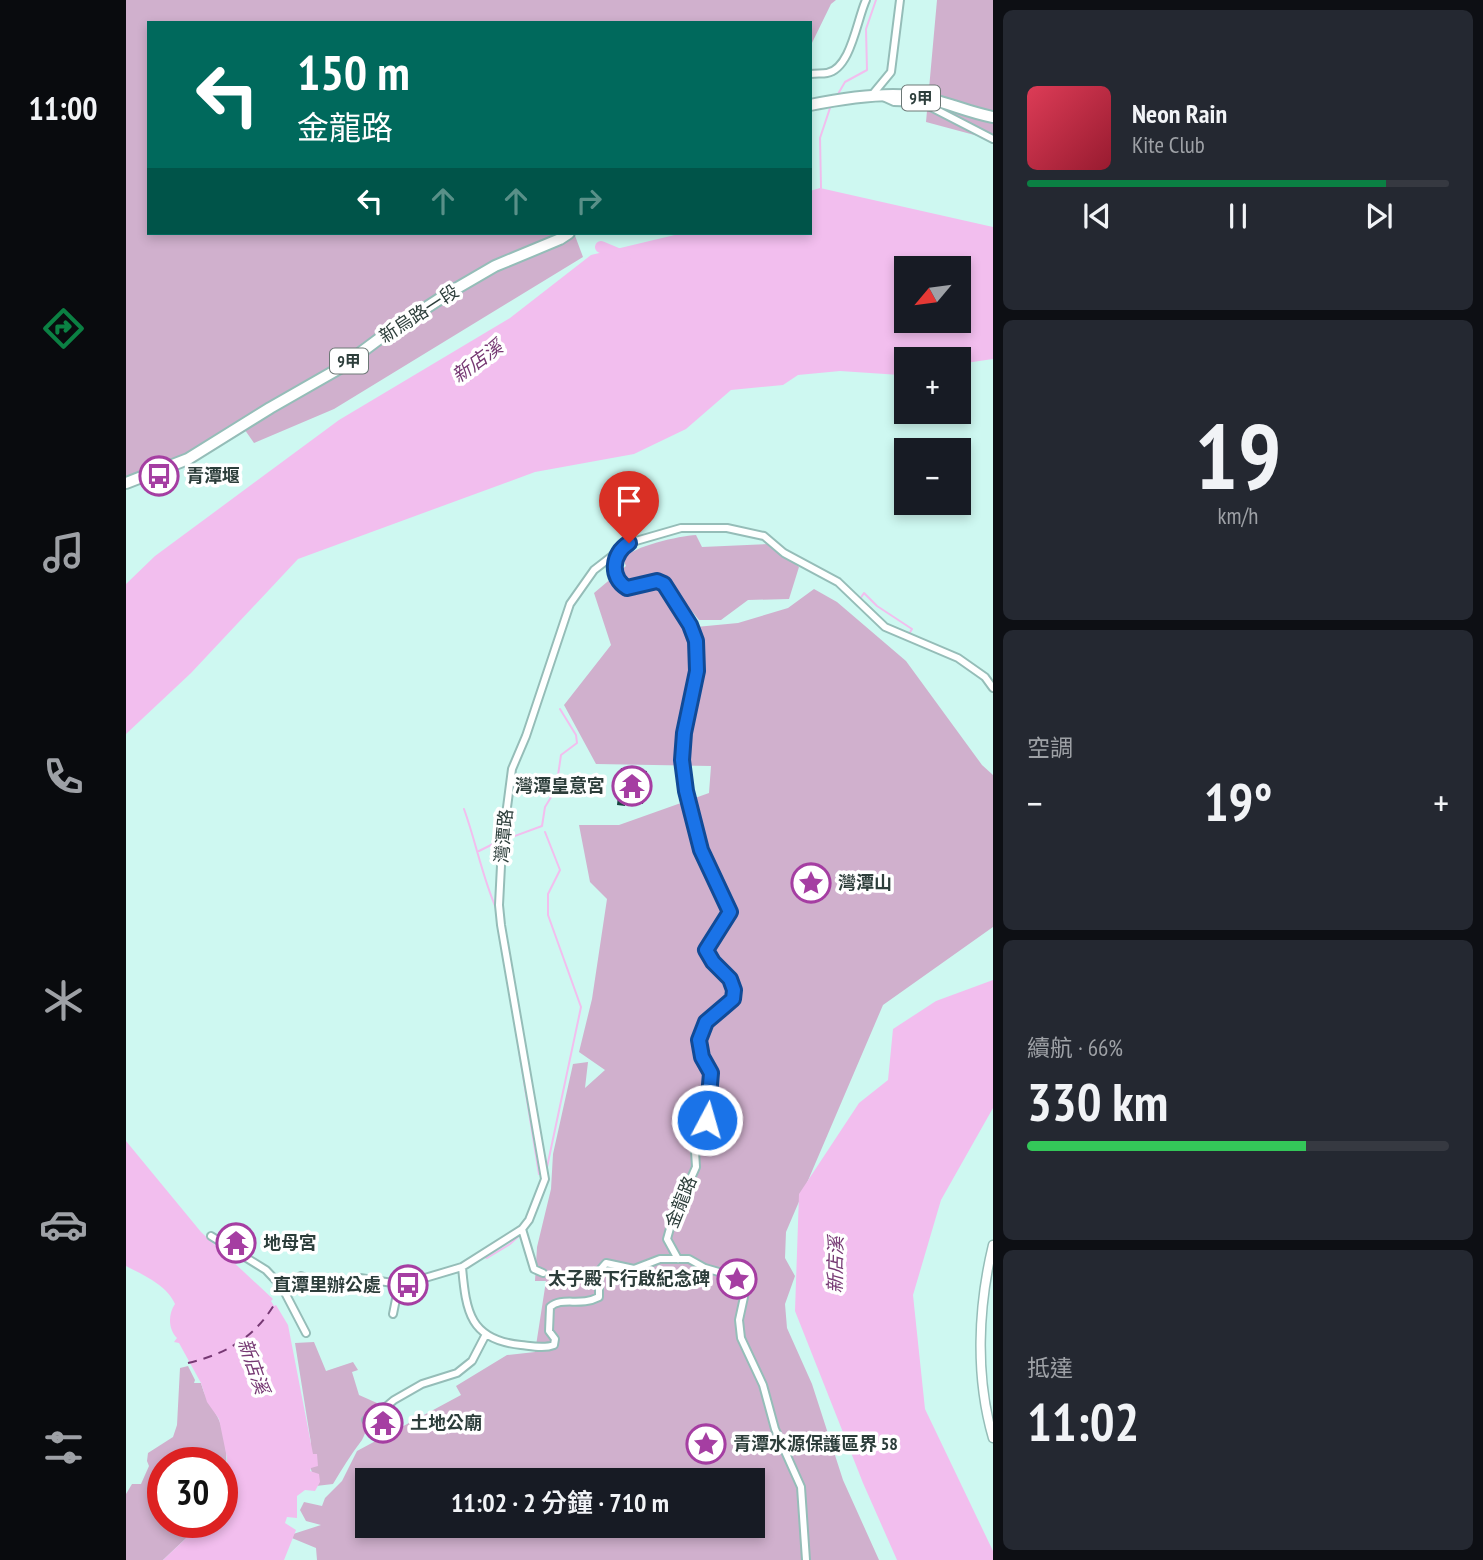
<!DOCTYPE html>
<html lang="zh-TW">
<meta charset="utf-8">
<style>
body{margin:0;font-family:"PT Sans Narrow","Noto Sans TC",sans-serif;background:#242831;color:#f1f3f6;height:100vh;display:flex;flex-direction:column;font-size:26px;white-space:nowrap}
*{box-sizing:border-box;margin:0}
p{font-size:23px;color:#9ea1a6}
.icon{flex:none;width:38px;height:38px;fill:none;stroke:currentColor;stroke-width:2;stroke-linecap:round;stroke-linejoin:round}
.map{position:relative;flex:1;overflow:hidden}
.sheet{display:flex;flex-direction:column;gap:10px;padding:10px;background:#0d0f14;width:490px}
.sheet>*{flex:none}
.top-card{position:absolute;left:21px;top:21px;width:665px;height:214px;border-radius:0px;box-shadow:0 4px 10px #0003;background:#00695c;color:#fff;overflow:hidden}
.needle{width:46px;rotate:241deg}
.controls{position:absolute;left:768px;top:256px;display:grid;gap:14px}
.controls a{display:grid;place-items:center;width:77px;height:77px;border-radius:0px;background:#171b24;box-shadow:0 4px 10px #0003;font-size:35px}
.speed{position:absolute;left:21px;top:1447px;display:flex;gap:14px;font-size:35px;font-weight:700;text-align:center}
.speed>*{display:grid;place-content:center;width:91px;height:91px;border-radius:50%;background:#171b24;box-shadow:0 4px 10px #0003;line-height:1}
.speed .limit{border:10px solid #d22;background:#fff;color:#111}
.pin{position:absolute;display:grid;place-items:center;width:60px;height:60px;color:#fff;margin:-72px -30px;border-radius:50% 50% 50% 0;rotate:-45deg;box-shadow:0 0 7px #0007}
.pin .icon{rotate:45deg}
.me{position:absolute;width:77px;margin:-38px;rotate:6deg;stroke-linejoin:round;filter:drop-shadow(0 0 5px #0008)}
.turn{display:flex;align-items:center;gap:24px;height:147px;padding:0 35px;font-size:32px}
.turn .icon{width:91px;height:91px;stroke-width:2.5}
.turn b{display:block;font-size:49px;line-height:60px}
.lanes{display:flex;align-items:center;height:66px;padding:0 35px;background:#0003;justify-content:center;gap:35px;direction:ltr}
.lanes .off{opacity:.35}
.big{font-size:52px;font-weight:600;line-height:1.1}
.sheet .widget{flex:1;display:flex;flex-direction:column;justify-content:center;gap:10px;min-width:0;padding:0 24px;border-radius:10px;background:#242831}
.sheet .dial{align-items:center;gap:0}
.dial b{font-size:91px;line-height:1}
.song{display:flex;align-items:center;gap:21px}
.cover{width:84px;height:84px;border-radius:10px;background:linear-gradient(135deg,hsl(350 70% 55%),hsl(350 70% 35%))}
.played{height:7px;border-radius:4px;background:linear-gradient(90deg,#0b8043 85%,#363941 85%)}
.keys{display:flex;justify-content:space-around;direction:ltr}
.heat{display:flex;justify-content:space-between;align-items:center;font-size:38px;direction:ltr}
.charge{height:10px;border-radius:5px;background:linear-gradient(90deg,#34c759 66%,#363941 0)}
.trip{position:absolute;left:229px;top:1468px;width:410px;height:70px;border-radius:0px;background:#171b24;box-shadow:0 4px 10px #0003;font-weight:600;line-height:70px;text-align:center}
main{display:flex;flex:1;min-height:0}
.tab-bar{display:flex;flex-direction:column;width:126px;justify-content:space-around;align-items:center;background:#090b0e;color:#9ea1a6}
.tab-bar .icon{width:49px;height:49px}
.tab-bar .active{color:#0b8043}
.tab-bar b{font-size:32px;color:#f1f3f6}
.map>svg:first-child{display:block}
</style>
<main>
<nav class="tab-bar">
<b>11:00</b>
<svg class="icon active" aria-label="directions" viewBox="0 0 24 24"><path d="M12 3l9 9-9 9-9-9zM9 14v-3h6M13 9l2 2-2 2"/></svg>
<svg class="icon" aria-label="music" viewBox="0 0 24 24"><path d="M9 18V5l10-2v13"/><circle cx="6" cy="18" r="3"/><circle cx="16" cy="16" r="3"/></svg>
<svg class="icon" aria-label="phone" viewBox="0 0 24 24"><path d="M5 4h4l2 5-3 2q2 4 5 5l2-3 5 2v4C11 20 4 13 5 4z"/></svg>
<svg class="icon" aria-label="climate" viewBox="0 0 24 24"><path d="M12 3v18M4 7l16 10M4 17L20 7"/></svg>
<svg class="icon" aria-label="car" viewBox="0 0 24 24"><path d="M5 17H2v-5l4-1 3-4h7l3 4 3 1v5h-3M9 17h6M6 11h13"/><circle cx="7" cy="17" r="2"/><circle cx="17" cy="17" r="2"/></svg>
<svg class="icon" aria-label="filters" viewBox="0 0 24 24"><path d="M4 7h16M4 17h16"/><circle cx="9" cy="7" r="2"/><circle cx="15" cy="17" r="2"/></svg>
</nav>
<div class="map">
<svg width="867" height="1560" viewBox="0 0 867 1560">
<rect width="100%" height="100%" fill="#cef8f1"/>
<!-- green -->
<path fill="#d0b0cd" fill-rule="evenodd" d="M0,0H710L705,4L684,47V23H23V233H448L457,257L208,409L128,443L114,423L56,462L0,487Z
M811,0H867V140L800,122Z
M570,535L576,547L643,544L673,567L663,599L622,600L595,620H573L538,577H526L544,588L570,627L612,623L662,608L688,589L711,602L780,661L856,765L867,775V927L757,1005L660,1232L659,1258L669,1276L659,1304L661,1328L686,1384L717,1480L753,1560H191L190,1548L161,1536L195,1525L180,1521L174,1510L178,1502L196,1506L199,1498L216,1481L231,1451L335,1395L330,1386L381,1355L409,1352L420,1281H409L411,1247L425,1189L427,1154L447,1064L462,1062L459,1088L479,1070L453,1052L466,999L481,899L464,882L453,825H493L583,793L585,766L470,764L438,705L485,645L468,593L500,566L497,559C507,546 553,536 570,535ZM242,1480H626V1526H242Z
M188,1342L200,1371L227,1362L232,1370L226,1372L233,1395L251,1403C243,1415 241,1432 236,1440C225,1454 216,1469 207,1484L190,1486L181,1456L185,1443L169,1343Z
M62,1366L69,1380L68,1383H75C80,1401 85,1403 92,1418C104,1443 100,1472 98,1497L96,1463H37V1522L76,1523L37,1560H0V1494L6,1484H15L23,1466L21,1461L22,1453L47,1437L51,1425L54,1368Z"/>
<!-- water -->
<path fill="#f2beee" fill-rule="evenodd" d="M694,188L867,227V359L833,364V359H780V374L774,375L714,371L672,375L657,385L605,390L560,429L508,454L409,472L172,559L65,673L0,734V584L29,556L213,420L384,318L465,255L557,233H684V191ZM780,268H833V320H780Z
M867,980V1108L815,1200L787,1295L799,1409L867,1551V1560H771L737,1483L669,1311L673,1194L733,1103L762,1080L767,1029L810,1001Z
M0,1141L75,1232L147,1299L145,1301L148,1306L150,1305L162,1325L187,1454H191L192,1466L185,1468L184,1471L193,1474L194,1482L189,1491L179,1490L171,1496V1518L161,1517L159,1523L170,1530L158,1560H37L76,1523L96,1522L101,1458L93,1419L81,1402L75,1383L53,1343L48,1342L51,1338C42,1329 42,1314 49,1304C41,1285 17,1275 0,1266Z"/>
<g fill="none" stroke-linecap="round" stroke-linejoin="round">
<!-- stream -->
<path stroke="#f2beee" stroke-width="2" d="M712,94L719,82L741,70L740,29L750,0
M695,188L694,138L705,105
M734,599L738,593L751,606L786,629L783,634
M338,809C350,842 356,876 370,908
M419,832L434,870L422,894V915L455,1007L420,1172
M378,840L416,826L419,807L430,789L435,755L451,743L450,735L434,709
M353,851L373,841
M378,958L413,1174
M357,1256L361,1258L384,1244L395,1234"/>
<!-- river -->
<path stroke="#f2beee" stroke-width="12" d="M475,247L499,257"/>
<!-- ferry -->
<path stroke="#763973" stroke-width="2" stroke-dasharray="9 7" stroke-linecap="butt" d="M62,1363C99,1354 127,1339 148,1305"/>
</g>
<!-- building -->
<path fill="#174641" d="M495,768L521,771L517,804L499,802V806L491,805Z"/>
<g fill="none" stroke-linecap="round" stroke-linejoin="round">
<!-- minor casing -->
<g stroke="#95bdb8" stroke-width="10">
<path id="minor" d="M684,74C690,73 696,74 701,73C725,69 731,19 740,0
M746,95L765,72L774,0
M757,97L768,102L797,103L867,139
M493,551L489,572L492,582L501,588L532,581L538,584L564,625L570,641L571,671L560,711L558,733L557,760L560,791L575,850L604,912C599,926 585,934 580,950C587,969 611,976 607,999L580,1022L574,1040L576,1057L585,1073L581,1120L569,1151L570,1167L546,1221L541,1239L552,1259
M396,1229L408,1269L417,1273
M85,1236L140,1270L156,1287L180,1333
M336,1267C340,1312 344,1340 395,1345C405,1346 418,1349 428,1345L429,1339L423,1331L424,1307C436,1296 454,1307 473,1297V1271L480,1263L508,1269L534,1259H563L579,1268L610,1277L618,1297L613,1320L615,1338L637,1385L649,1429L675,1487L680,1560
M156,1287L175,1276L194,1285L234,1278L273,1284L282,1283L336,1267L396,1229L403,1220L419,1179L375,925L373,905L376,846L386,769L400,736L444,604L468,570L503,543L555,528H601L638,536L658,553L712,582L759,627L832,658L859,677L867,688
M267,1314L273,1284
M240,1420H244L268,1400L296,1384L331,1373L346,1361L359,1336"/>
</g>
<!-- tertiary casing -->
<g stroke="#95bdb8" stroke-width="11">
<path id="tertiary" d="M867,1245C852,1307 849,1376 867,1438"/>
</g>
<!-- primary casing -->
<g stroke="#95bdb8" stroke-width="14">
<path id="primary" d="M684,105C718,98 770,90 804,99C825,104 845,113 867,117
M0,483L62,459L144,408L214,368L261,333L326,291L369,266L434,239L443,233"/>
</g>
<!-- minor -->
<use href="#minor" stroke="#fff" stroke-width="6"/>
<!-- tertiary -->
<use href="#tertiary" stroke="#fff" stroke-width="8"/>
<!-- primary -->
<use href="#primary" stroke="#fff" stroke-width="10"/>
</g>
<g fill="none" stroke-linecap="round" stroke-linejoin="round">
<!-- route casing -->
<g stroke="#114b97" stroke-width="18">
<path id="route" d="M503,543C486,554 483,577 501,588L531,581L538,584L564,625L570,641L571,671L558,733L556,760L560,791L575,850L604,912L580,950L587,962L604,979L608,990L607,999L580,1022L573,1040L576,1057L585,1073L581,1120"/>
</g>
<!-- route -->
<use href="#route" stroke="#1a73e8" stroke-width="12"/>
</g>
<!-- icons -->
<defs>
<g id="bus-ring" transform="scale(2.0125)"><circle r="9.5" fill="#fff" stroke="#a53ea2" stroke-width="1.5"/><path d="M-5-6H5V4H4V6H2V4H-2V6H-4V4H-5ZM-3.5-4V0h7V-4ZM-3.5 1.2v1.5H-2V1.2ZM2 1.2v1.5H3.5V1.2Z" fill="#a53ea2"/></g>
<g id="temple-ring" transform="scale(2.0125)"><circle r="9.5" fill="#fff" stroke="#a53ea2" stroke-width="1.5"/><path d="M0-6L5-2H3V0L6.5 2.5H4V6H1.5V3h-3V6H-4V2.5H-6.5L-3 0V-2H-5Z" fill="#a53ea2"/></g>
<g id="sight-ring" transform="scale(2.0125)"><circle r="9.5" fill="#fff" stroke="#a53ea2" stroke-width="1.5"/><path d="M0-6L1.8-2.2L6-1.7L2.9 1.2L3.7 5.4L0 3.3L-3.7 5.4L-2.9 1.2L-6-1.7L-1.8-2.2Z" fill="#a53ea2"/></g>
</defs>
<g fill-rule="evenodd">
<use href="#bus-ring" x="33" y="476"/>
<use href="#temple-ring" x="506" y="786"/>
<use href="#sight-ring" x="685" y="883"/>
<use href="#temple-ring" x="110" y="1243"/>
<use href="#sight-ring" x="611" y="1279"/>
<use href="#bus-ring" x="282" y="1285"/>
<use href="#temple-ring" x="257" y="1423"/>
<use href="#sight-ring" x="580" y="1444"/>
</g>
<g text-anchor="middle" stroke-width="7" stroke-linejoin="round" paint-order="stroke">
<!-- shield labels -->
<g fill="#fff" stroke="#6c7876" stroke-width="2">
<rect x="776" y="85.5" width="38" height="25" rx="5"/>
<rect x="204" y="348.5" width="38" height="25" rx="5"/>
</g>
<g font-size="16" font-weight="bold" fill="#2d3e3b">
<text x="795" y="104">9甲</text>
<text x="223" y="367">9甲</text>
</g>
<!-- street labels -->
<g font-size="18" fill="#2d3e3b" stroke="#fff">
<text transform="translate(293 314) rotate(-33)" y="6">新烏路一段</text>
<text transform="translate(378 836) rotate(-85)" y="6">灣潭路</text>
<text transform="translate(555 1202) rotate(-68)" y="6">金龍路</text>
</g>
<!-- poi labels -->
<g font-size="18" font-weight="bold" fill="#2d3e3b" stroke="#fff" text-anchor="start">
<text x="60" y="482">青潭堰</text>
<text x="479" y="792" text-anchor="end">灣潭皇意宮</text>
<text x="712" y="889">灣潭山</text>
<text x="137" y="1249">地母宮</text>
<text x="584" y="1285" text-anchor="end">太子殿下行啟紀念碑</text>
<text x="255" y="1291" text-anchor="end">直潭里辦公處</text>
<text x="284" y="1429">土地公廟</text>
<text x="607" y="1450">青潭水源保護區界 58</text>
</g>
<!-- water labels -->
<g font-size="19" font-style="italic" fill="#763973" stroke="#fff">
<text transform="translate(351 361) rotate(-36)" y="7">新店溪</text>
<text transform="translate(709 1265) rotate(-89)" y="7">新店溪</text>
<text transform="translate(128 1366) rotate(71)" y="7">新店溪</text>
</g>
</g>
</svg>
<div class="controls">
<a><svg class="needle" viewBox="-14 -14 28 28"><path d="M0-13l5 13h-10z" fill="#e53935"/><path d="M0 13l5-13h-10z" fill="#9ea1a6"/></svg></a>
<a>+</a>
<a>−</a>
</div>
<div class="speed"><div class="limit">30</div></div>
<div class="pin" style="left:503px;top:543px;background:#d93025"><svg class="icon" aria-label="arrive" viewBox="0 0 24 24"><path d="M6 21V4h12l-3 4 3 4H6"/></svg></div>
<svg class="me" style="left:581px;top:1120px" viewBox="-20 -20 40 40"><circle r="17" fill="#1a73e8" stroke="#fff" stroke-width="3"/><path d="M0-11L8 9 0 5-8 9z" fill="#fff"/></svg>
<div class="trip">11:02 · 2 分鐘 · 710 m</div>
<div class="top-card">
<div class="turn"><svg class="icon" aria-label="left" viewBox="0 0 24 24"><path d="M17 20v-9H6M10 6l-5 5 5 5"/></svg><div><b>150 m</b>金龍路</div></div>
<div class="lanes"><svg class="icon" aria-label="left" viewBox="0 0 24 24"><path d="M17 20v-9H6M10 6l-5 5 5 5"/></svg><svg class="icon off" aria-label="ahead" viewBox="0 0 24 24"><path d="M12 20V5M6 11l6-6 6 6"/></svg><svg class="icon off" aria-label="ahead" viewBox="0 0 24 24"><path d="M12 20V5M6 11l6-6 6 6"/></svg><svg class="icon off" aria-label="right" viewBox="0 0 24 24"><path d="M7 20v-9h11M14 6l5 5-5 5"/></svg></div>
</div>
</div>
<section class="sheet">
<div class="widget">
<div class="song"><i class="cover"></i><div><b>Neon Rain</b><p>Kite Club</p></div></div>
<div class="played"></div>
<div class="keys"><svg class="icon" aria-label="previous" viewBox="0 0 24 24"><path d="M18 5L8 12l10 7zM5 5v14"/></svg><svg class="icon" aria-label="pause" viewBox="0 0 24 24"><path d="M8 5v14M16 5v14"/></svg><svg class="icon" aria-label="next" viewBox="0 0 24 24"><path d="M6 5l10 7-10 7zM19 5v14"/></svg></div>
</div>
<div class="widget dial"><b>19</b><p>km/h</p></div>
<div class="widget"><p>空調</p>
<div class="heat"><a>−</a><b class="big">19°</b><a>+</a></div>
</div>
<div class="widget"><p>續航 · 66%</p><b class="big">330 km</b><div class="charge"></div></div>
<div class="widget"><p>抵達</p><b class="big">11:02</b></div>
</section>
</main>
